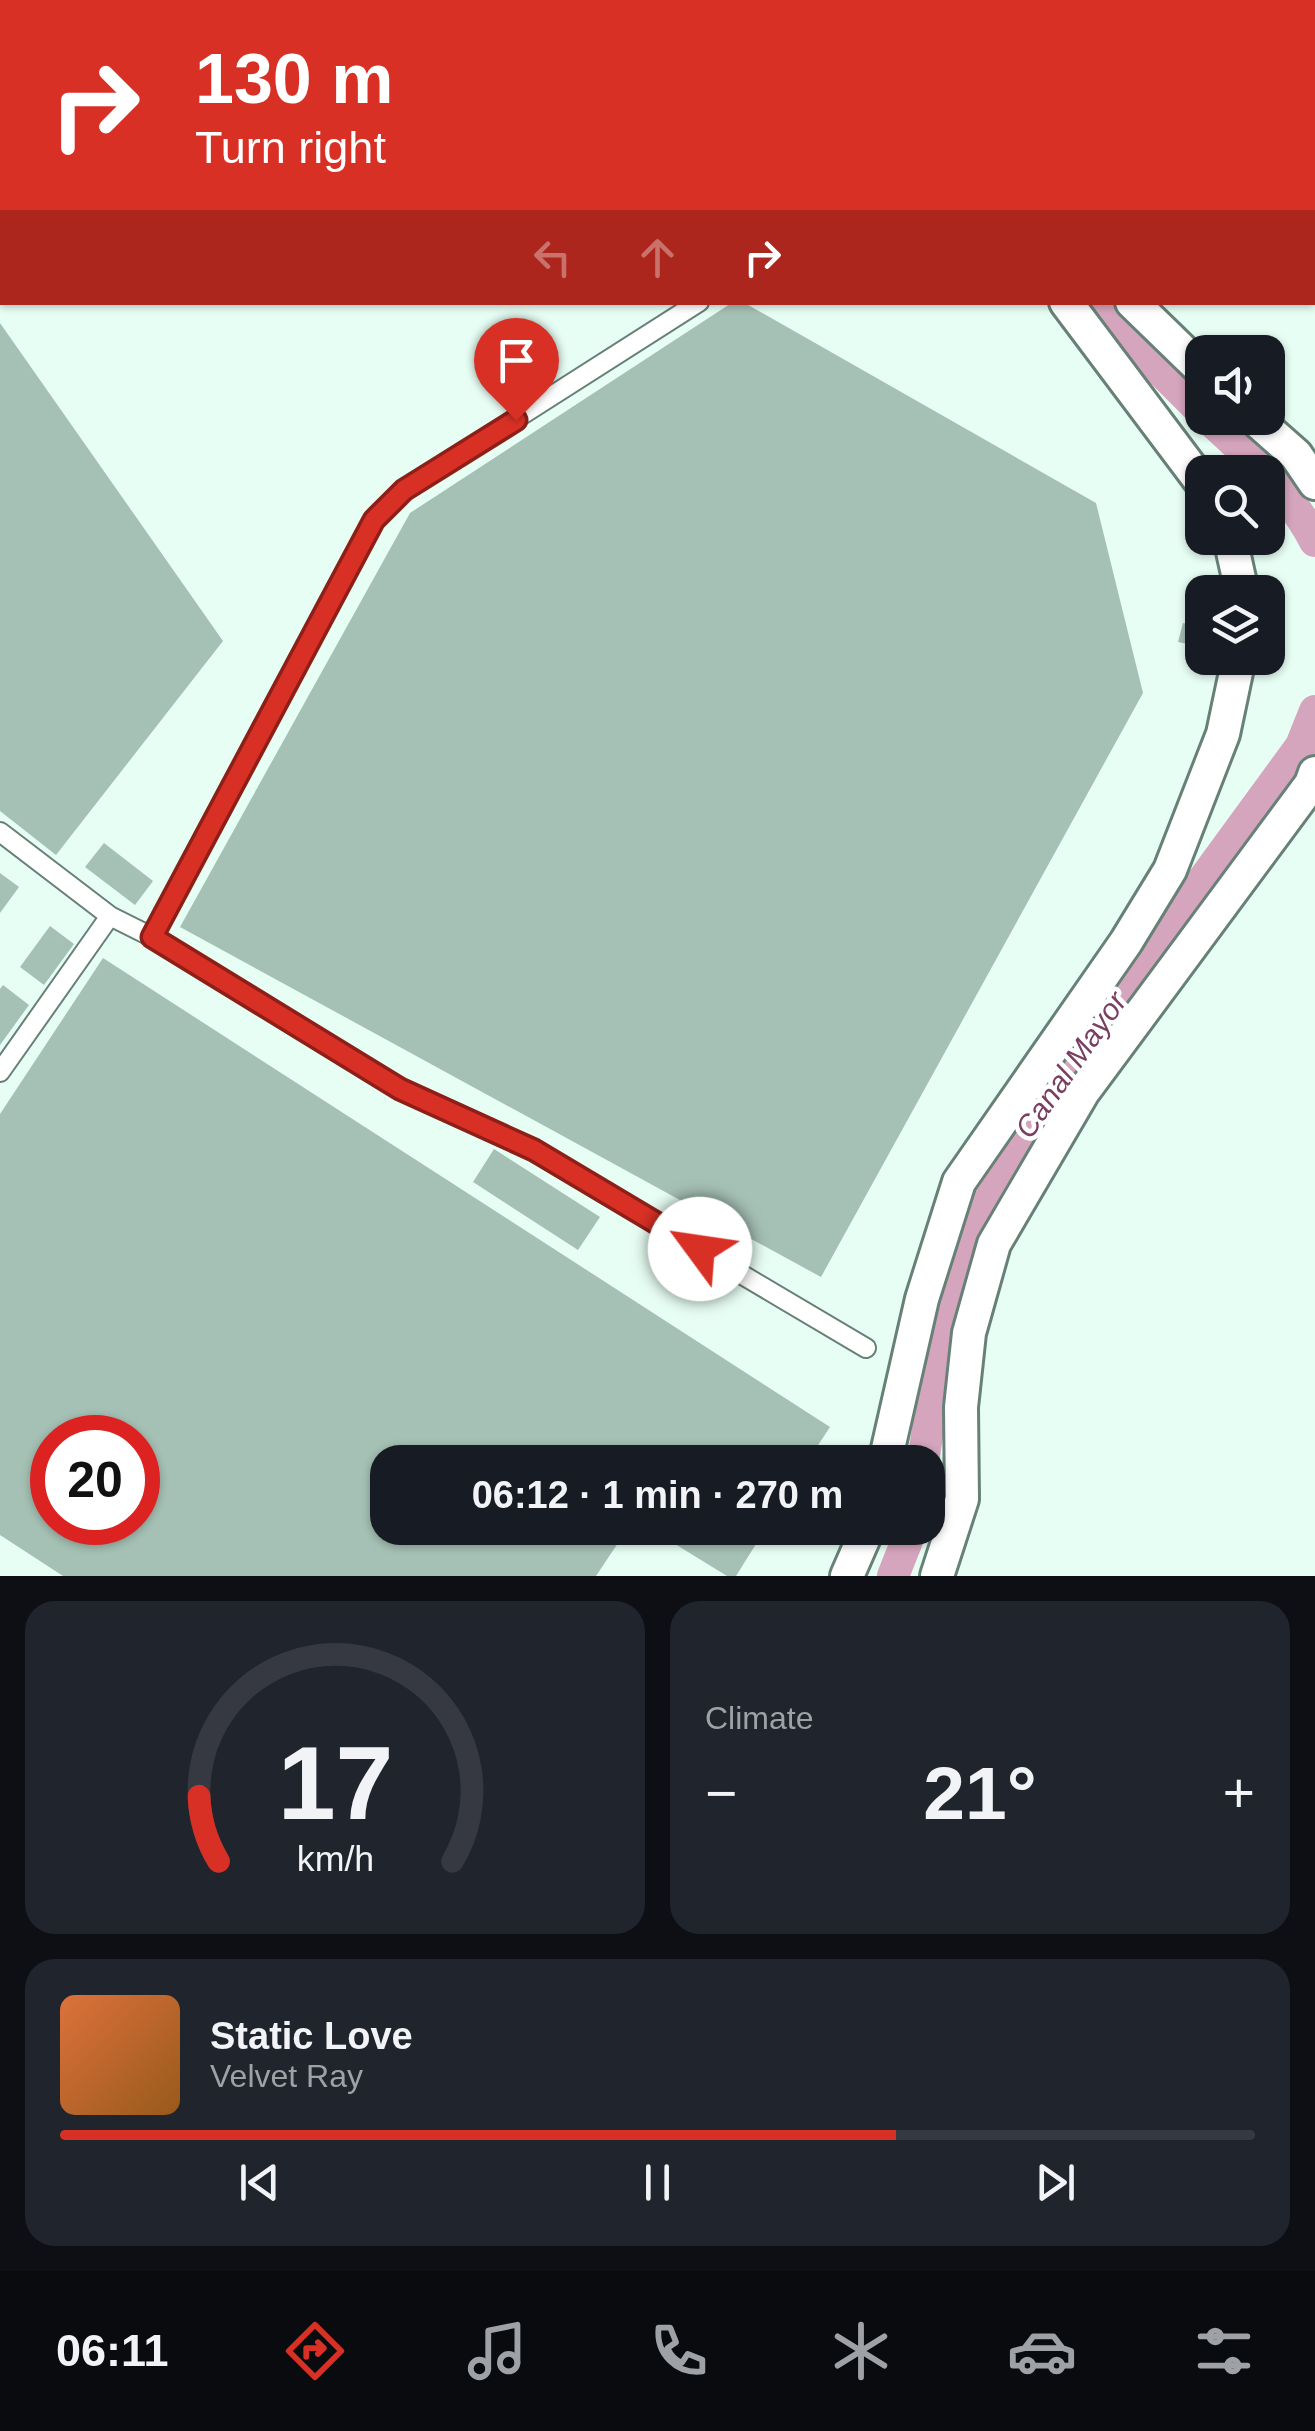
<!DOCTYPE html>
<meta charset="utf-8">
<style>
body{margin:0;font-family:Helvetica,sans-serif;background:#20242c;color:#f1f3f6;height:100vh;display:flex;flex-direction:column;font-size:38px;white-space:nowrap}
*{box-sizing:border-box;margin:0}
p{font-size:32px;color:#9ea1a6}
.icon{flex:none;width:55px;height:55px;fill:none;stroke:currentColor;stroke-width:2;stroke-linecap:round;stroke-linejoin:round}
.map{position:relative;height:1576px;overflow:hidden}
.details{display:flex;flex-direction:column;gap:25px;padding:25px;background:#0d0f14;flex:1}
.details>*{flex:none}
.banner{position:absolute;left:0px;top:0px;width:1315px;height:305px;box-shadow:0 2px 8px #0004;background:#d93025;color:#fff;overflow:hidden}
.buttons{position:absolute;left:1185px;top:335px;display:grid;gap:20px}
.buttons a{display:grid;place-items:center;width:100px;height:100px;border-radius:20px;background:#171b24;box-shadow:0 2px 8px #0004;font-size:50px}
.speed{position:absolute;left:30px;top:1415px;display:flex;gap:20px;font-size:50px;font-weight:700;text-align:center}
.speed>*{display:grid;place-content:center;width:130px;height:130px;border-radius:50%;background:#171b24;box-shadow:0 2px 8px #0004;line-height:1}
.speed .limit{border:15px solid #d22;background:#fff;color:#111}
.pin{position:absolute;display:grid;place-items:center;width:85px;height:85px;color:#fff;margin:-102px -42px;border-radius:50% 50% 50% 0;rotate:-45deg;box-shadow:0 0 10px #0007}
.pin .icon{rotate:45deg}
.me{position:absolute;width:110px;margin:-55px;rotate:301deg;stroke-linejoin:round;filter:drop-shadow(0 0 8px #0008)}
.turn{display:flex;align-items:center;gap:35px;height:210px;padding:0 30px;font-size:45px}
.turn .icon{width:130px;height:130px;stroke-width:2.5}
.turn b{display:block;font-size:70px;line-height:85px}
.lanes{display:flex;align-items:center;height:95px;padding:0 30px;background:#0003;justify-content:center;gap:50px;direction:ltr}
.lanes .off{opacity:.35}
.big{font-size:75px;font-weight:700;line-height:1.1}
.details .widget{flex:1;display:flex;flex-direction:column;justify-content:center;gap:15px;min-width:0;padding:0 35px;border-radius:30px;background:#20242c}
.details .dial{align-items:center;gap:0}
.dial svg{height:260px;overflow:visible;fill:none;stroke:#363941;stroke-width:7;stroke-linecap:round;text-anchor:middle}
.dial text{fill:#f1f3f6;stroke:none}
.song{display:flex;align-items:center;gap:30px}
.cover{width:120px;height:120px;border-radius:15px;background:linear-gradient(135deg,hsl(20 70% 55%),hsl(30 70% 35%))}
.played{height:10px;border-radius:5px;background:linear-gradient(90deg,#d93025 70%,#363941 70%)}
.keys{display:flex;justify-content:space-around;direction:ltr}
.heat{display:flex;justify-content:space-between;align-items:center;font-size:55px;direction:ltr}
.details .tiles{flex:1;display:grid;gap:25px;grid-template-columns:1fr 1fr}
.widget:last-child{grid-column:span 2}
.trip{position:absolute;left:370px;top:1445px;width:575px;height:100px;border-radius:30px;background:#171b24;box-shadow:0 2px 8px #0004;font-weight:700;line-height:100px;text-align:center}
.dock{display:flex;height:160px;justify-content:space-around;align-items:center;background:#090b0e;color:#9ea1a6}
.dock .icon{width:70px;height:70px}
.dock .current{color:#d93025}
.dock b{font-size:45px;color:#f1f3f6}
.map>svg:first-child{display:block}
</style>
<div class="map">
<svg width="1315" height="1576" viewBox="0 0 1315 1576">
<rect width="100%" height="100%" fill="#e7fef4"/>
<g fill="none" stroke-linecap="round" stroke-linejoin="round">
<!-- canal -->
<path stroke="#d5a5be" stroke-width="32" d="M1063,2L1064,0
M1092,302L1202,412
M1208,418C1249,455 1289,491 1315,541
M923,1462L936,1376L965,1251L989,1190L1037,1107L1301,746L1315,711
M893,1576L912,1528"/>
</g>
<!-- building -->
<path fill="#a5c0b4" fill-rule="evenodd" d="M733,302H743L1096,503L1143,693L821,1277L180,927L410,513Z
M0,323L223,641L56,855L0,811Z
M1183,623L1197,627L1193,645L1178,642Z
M104,843L153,881L135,905L85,867Z
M0,873L19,887L0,913Z
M50,926L74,944L44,985L20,967Z
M103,958L830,1427L807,1462H388V1528H628L596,1576H63L0,1535V1114ZM52,1438H138V1522H52Z
M3,985L29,1005L0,1045V989Z
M494,1149L600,1217L578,1250L473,1182Z
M649,1528H766L736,1576H727Z"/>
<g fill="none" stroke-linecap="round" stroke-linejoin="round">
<!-- lane casing -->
<g stroke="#678176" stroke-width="22">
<path id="lane" d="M0,832L110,916L152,937L399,1089L533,1151L866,1348
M152,937L374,521L404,490L699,302
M0,1072L110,916"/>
</g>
<!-- street casing -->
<g stroke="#678176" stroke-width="38">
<path id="street" d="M1037,2V0
M1095,2V0
M1066,302L1202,483
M1132,302L1202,370
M1254,418L1296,455L1315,483
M1230,538L1242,592
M885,1462L922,1299L959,1182L1126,942L1170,870L1223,734L1239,658
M847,1576L868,1528
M937,1576L962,1499L961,1407L969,1333L994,1244L1083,1092L1311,784L1315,773"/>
</g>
<!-- lane -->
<use href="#lane" stroke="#fff" stroke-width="18"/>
<!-- street -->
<use href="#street" stroke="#fff" stroke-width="32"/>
</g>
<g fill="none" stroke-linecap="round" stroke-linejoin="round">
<!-- route casing -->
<g stroke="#8d1f18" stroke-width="25">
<path id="route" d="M516,420L404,490L374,520L152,937L400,1089L534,1150L700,1249"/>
</g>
<!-- route -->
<use href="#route" stroke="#d93025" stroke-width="18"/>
</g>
<g text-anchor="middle" stroke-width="9" stroke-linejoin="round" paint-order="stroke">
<!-- water labels -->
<g font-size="30" font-style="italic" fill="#7a3e61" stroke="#fff">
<text transform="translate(1071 1065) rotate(-55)" y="10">Canal Mayor</text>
</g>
</g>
</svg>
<div class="buttons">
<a><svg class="icon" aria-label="sound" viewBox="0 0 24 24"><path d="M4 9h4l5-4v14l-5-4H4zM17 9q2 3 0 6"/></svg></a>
<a><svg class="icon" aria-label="search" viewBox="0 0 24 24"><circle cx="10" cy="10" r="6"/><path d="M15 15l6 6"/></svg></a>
<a><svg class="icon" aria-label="layers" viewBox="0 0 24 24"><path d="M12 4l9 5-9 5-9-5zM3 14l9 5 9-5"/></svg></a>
</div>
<div class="speed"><div class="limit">20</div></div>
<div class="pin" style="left:516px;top:420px;background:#d93025"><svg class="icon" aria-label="arrive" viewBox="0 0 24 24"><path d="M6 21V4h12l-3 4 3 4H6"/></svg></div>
<svg class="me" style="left:700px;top:1249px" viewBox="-20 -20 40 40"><circle r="19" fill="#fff"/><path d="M0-13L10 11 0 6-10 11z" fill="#d93025"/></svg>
<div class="trip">06:12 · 1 min · 270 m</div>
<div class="banner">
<div class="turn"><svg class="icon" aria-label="right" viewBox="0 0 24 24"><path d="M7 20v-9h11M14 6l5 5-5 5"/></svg><div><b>130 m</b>Turn right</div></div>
<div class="lanes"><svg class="icon off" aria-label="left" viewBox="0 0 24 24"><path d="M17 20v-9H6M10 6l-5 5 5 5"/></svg><svg class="icon off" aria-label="ahead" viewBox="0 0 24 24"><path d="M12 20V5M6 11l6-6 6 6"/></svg><svg class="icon" aria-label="right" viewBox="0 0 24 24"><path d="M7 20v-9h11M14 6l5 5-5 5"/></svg></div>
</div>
</div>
<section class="details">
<div class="tiles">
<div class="widget dial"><svg viewBox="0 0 100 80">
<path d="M14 69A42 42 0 1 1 86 69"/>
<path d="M14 69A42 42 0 0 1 8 49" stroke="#d93025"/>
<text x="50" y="56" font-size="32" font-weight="700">17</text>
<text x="50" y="72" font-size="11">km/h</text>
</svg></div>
<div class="widget"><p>Climate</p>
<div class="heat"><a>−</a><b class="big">21°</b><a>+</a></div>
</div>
<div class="widget">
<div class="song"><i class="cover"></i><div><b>Static Love</b><p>Velvet Ray</p></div></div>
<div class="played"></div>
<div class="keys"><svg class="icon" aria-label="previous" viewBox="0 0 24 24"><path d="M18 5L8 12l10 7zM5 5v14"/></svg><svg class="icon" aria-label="pause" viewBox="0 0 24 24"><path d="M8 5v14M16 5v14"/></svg><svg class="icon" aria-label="next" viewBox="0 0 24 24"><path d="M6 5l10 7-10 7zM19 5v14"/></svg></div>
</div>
</div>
</section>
<nav class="dock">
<b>06:11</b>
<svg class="icon current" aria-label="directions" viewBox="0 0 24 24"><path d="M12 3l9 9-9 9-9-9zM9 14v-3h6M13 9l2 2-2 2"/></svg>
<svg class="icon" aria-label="music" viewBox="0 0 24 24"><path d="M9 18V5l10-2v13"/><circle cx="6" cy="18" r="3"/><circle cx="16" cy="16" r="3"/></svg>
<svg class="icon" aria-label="phone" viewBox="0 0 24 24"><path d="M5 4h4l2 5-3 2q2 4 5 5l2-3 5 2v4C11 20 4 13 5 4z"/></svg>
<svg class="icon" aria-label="climate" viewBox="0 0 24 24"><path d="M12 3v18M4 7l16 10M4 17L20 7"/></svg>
<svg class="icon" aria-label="car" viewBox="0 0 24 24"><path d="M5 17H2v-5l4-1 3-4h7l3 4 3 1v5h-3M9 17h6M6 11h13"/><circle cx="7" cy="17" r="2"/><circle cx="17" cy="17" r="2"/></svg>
<svg class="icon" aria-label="filters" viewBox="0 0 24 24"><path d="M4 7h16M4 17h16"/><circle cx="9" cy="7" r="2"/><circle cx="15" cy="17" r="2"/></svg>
</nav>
